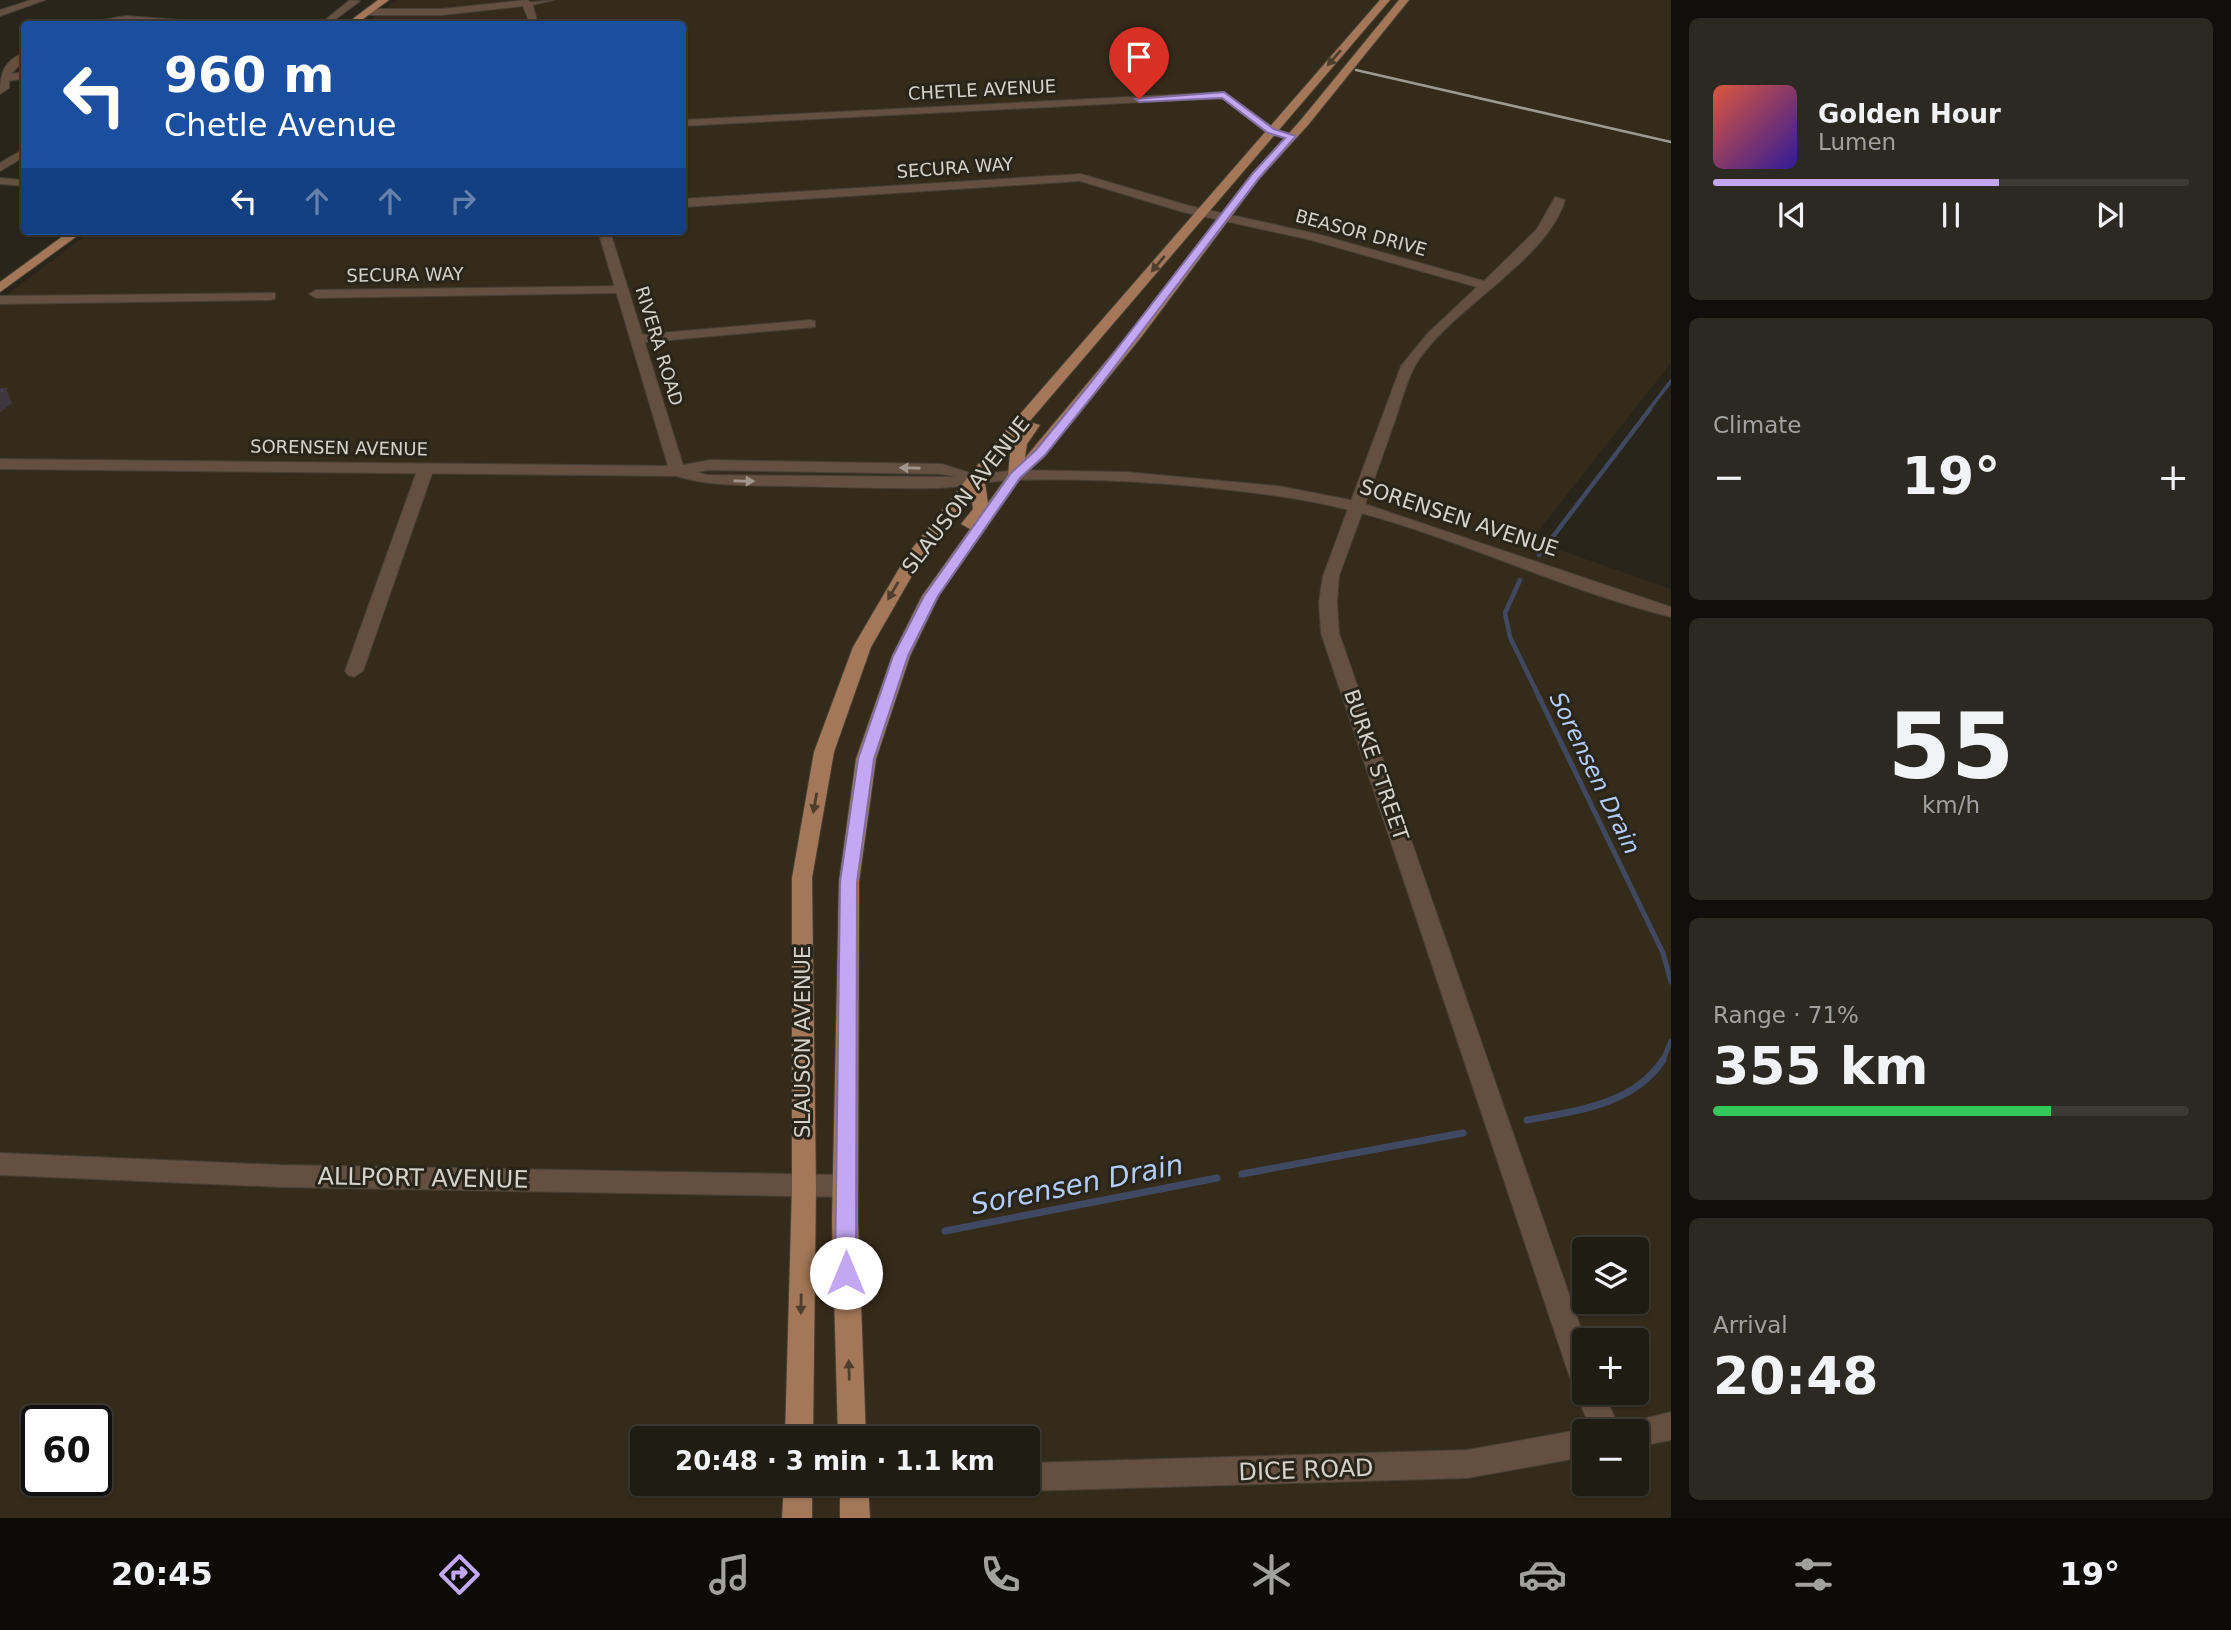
<!DOCTYPE html>
<meta charset="utf-8">
<style>
body{margin:0;font-family:"DejaVu Sans",sans-serif;background:#2c2922;color:#f1f3f6;height:100vh;display:flex;flex-direction:column;font-size:26px;white-space:nowrap}
*{box-sizing:border-box;margin:0}
p{font-size:23px;color:#a1a1a0}
.icon{flex:none;width:38px;height:38px;fill:none;stroke:currentColor;stroke-width:2;stroke-linecap:round;stroke-linejoin:round}
.map{position:relative;flex:1;overflow:hidden}
.panel{display:flex;flex-direction:column;gap:18px;padding:18px;background:#110f0b;width:560px}
.panel>*{flex:none}
.top-card{position:absolute;left:21px;top:21px;width:665px;height:214px;border-radius:7px;box-shadow:0 2px 5px #0004,0 0 0 2px #3c3a34;background:#1a4fa0;color:#fff;overflow:hidden}
.buttons{position:absolute;left:1572px;top:1237px;display:grid;gap:14px}
.buttons a{display:grid;place-items:center;width:77px;height:77px;border-radius:7px;background:#1f1c14;box-shadow:0 2px 5px #0004,0 0 0 2px #3c3a34;font-size:35px}
.speed{position:absolute;left:21px;top:1405px;display:flex;gap:14px;font-size:35px;font-weight:700;text-align:center}
.speed>*{display:grid;place-content:center;width:91px;height:91px;border-radius:50%;background:#1f1c14;box-shadow:0 2px 5px #0004,0 0 0 2px #3c3a34;line-height:1}
.speed .limit{border:4px solid #111;border-radius:10px;background:#fff;color:#111}
.pin{position:absolute;display:grid;place-items:center;width:60px;height:60px;color:#fff;margin:-72px -30px;border-radius:50% 50% 50% 0;rotate:-45deg;box-shadow:0 0 7px #0007}
.pin .icon{rotate:45deg}
.me{position:absolute;width:77px;margin:-38px;rotate:0deg;stroke-linejoin:round;filter:drop-shadow(0 0 5px #0008)}
.turn{display:flex;align-items:center;gap:24px;height:147px;padding:0 28px;font-size:32px}
.turn .icon{width:91px;height:91px;stroke-width:2.5}
.turn b{display:block;font-size:49px;line-height:60px}
.lanes{display:flex;align-items:center;height:66px;padding:0 28px;background:#0003;justify-content:center;gap:35px;direction:ltr}
.lanes .off{opacity:.35}
.big{font-size:52px;font-weight:700;line-height:1.1}
.panel .card{flex:1;display:flex;flex-direction:column;justify-content:center;gap:10px;min-width:0;padding:0 24px;border-radius:10px;background:#2c2922}
.panel .dial{align-items:center;gap:0}
.dial b{font-size:91px;line-height:1}
.song{display:flex;align-items:center;gap:21px}
.cover{width:84px;height:84px;border-radius:10px;background:linear-gradient(135deg,hsl(10 70% 55%),hsl(250 70% 35%))}
.played{height:7px;border-radius:4px;background:linear-gradient(90deg,#c3a7f2 60%,#3c3a34 60%)}
.keys{display:flex;justify-content:space-around;direction:ltr}
.heat{display:flex;justify-content:space-between;align-items:center;font-size:38px;direction:ltr}
.charge{height:10px;border-radius:5px;background:linear-gradient(90deg,#34c759 71%,#3c3a34 0)}
.trip{position:absolute;left:630px;top:1426px;width:410px;height:70px;border-radius:7px;background:#1f1c14;box-shadow:0 2px 5px #0004,0 0 0 2px #3c3a34;font-weight:700;line-height:70px;text-align:center}
.dock{display:flex;height:112px;justify-content:space-around;align-items:center;background:#0c0b08;color:#a1a1a0}
.dock .icon{width:49px;height:49px}
.dock .on{color:#c3a7f2}
.dock b{font-size:32px;color:#f1f3f6}
main{display:flex;flex:1;min-height:0}
.map>svg:first-child{display:block}
</style>
<main>
<div class="map">
<svg width="1671" height="1518" viewBox="0 0 1671 1518">
<rect width="100%" height="100%" fill="#29251a"/>
<!-- industrial -->
<path fill="#352b1b" fill-rule="evenodd" d="M397,0H1671V363L1531,540L1671,589V1518H0V300L91,231H682V24H365ZM1584,1250H1636V1302H1584ZM1584,1340H1636V1393H1584ZM37,1421H96V1480H37ZM1584,1432H1636V1484H1584ZM642,1438H1027V1484H642Z"/>
<g fill="none" stroke-linecap="round" stroke-linejoin="round">
<!-- stream-far3 -->
<path stroke="#404962" stroke-width="3.5" d="M1648,411L1671,381"/>
<!-- stream-far2 -->
<path stroke="#404962" stroke-width="4.5" d="M1539,555L1650,409
M1520,580L1505,613L1510,637L1540,699"/>
<!-- stream-far1 -->
<path stroke="#404962" stroke-width="5" d="M1539,697L1663,953L1671,982
M1662,1062L1671,1041"/>
<!-- stream -->
<path stroke="#404962" stroke-width="7" d="M1527,1120C1576,1111 1633,1105 1663,1060
M1242,1174L1463,1133
M945,1231L1217,1178"/>
<!-- minor casing -->
<g stroke="#444136" stroke-width="2">
<path id="minor" d="M31,0H45L0,16V10Z
M350,0L360,1L329,24H320Z
M554,0L527,6L522,3Z
M126,16L193,21L198,24H79Z
M24,53V60L11,74L24,72V78L9,81V88L0,94C0,74 3,61 24,53Z
M1224,92L1275,129L1297,136L1291,139L1267,133L1222,98L682,126V120Z
M24,149V157L0,171V163Z
M1081,174L1190,206L1317,234L1484,281L1537,229L1555,197L1565,200C1547,261 1452,307 1416,364C1405,383 1400,409 1392,429C1375,478 1357,527 1339,576L1337,602L1339,633L1585,1340L1584,1393H1603L1622,1432H1593L1575,1393L1577,1388L1570,1378L1321,633L1319,602L1323,576L1401,366L1428,333L1477,287L1311,240L1183,212L1080,181L682,207V199Z
M0,178L24,180V186L0,184Z
M626,286L628,289L621,293L316,298L309,294L316,290Z
M275,293V299L270,300L0,304V296Z
M810,320L815,321V327L637,343L630,339L637,335Z
M426,463L434,468L363,671L354,677L348,675L345,671L418,468Z
M0,1153L281,1165L845,1175L854,1178L857,1186L854,1194L845,1197L281,1187L0,1175Z
M1671,1412V1440L1636,1447V1432H1623L1626,1423Z
M1584,1429L1590,1432H1584V1457L1467,1478L1027,1491L1016,1484H1027V1463L1467,1450Z"/>
</g>
<!-- tertiary casing -->
<g stroke="#444136" stroke-width="2">
<path id="tertiary" d="M527,0L532,3L538,24H530L523,6L442,15H367L362,12L367,9H442Z
M598,231H610L683,465L710,460L942,464L976,475L1016,470L1126,472L1278,486L1356,501L1671,607V617C1538,584 1415,514 1277,496C1192,484 1104,478 1018,480C992,480 966,487 939,488C888,489 837,487 786,486C748,485 712,487 676,476L0,469V459L668,466ZM710,470L942,474L956,477L707,475L697,472Z"/>
</g>
<!-- primary casing -->
<g stroke="#444136" stroke-width="2">
<path id="primary" d="M378,0H389L356,24H346Z
M1380,0H1390L1029,422L1040,425L1027,444L1025,458L1132,330L1252,174L1300,121L1399,0H1409L1308,125L1260,178L1142,336L1045,456L1021,478L939,596L910,656L876,759L859,882L858,1221L866,1438H838L832,1221L839,882L856,759L892,656L922,596L970,529L961,524L973,509L971,494L921,560L871,647L834,752L812,878L816,1187L813,1438H785L792,1187V878L814,752L853,647L907,555L994,444ZM1022,430L1011,444L1008,475L988,503L984,476Z
M70,231H84L0,292V282Z
M784,1484H812V1518H782Z
M840,1484H868L870,1518H840Z"/>
</g>
<!-- minor -->
<use href="#minor" fill="#654f40" fill-rule="evenodd"/>
<!-- tertiary -->
<use href="#tertiary" fill="#654f40" fill-rule="evenodd"/>
<!-- primary -->
<use href="#primary" fill="#a37758" fill-rule="evenodd"/>
<!-- rail -->
<path stroke="#9c9990" stroke-width="2.5" d="M1356,70L1671,142"/>
</g>
<!-- shaded-wall -->
<path fill="#3f373c" d="M6,389L12,403L0,413V394Z"/>
<!-- building -->
<path fill="#5a4e56" stroke="#3f373c" stroke-width="2" d="M0,389H6L0,394Z"/>
<!-- one-way arrows -->
<defs><path id="oneway-solid" d="M-6-.8H1V-3.2L6.5 0L1 3.2V.8H-6Z" transform="scale(1.75)"/></defs>
<g fill="#4e3e2d">
<use href="#oneway-solid" transform="translate(1334 58) rotate(131)"/>
<use href="#oneway-solid" transform="translate(1158 264) rotate(130)"/>
<use href="#oneway-solid" transform="translate(893 591) rotate(120)"/>
<use href="#oneway-solid" transform="translate(815 803) rotate(100)"/>
<use href="#oneway-solid" transform="translate(801 1304) rotate(91)"/>
<use href="#oneway-solid" transform="translate(849 1370) rotate(-92)"/>
</g>
<g fill="#a2978c">
<use href="#oneway-solid" transform="translate(910 468) rotate(-179)"/>
<use href="#oneway-solid" transform="translate(744 481) rotate(1)"/>
</g>
<!-- route -->
<path fill="#c3a7f2" stroke="#7f6d9d" stroke-width="2" d="M1224,92L1274,129L1296,136L1259,178L1097,390L1045,455L1020,478L938,596L908,656L874,759L857,882L856,1273L853,1279L846,1282L838,1279L835,1273L840,882L858,759L893,656L924,596L1011,473L1036,450L1089,385L1253,173L1285,138L1268,133L1222,98L1139,102L1135,99Z"/>
<g text-anchor="middle" stroke-width="6" stroke-linejoin="round" paint-order="stroke">
<!-- far-street labels -->
<g font-size="18" fill="#d4d2ca" stroke="#29251a">
<text transform="translate(982 90) rotate(-3)" y="6">CHETLE AVENUE</text>
<text transform="translate(955 168) rotate(-4)" y="6">SECURA WAY</text>
<text transform="translate(1361 233) rotate(15)" y="6">BEASOR DRIVE</text>
<text transform="translate(405 275) rotate(-1)" y="6">SECURA WAY</text>
<text transform="translate(659 346) rotate(73)" y="6">RIVERA ROAD</text>
<text transform="translate(339 448) rotate(1)" y="6">SORENSEN AVENUE</text>
</g>
<!-- street labels -->
<g font-size="21" fill="#d4d2ca" stroke="#29251a">
<text transform="translate(966 495) rotate(-52)" y="7">SLAUSON AVENUE</text>
<text transform="translate(1459 518) rotate(18)" y="7">SORENSEN AVENUE</text>
<text transform="translate(1376 765) rotate(71)" y="7">BURKE STREET</text>
<text transform="translate(803 1042) rotate(-90)" y="7">SLAUSON AVENUE</text>
</g>
<!-- water labels -->
<g font-size="23" font-style="italic" fill="#b2cdf9" stroke="#29251a">
<text transform="translate(1595 773) rotate(64)" y="8">Sorensen Drain</text>
</g>
<!-- near-street labels -->
<g font-size="24" fill="#d4d2ca" stroke="#29251a">
<text transform="translate(423 1178) rotate(1)" y="8">ALLPORT AVENUE</text>
<text transform="translate(1306 1470) rotate(-2)" y="8">DICE ROAD</text>
</g>
<!-- near-water labels -->
<g font-size="28" font-style="italic" fill="#b2cdf9" stroke="#29251a">
<text transform="translate(1077 1184) rotate(-11)" y="10">Sorensen Drain</text>
</g>
</g>
</svg>
<div class="buttons">
<a><svg class="icon" aria-label="layers" viewBox="0 0 24 24"><path d="M12 4l9 5-9 5-9-5zM3 14l9 5 9-5"/></svg></a>
<a>+</a>
<a>−</a>
</div>
<div class="speed"><div class="limit">60</div></div>
<div class="pin" style="left:1139px;top:99px;background:#d93025"><svg class="icon" aria-label="arrive" viewBox="0 0 24 24"><path d="M6 21V4h12l-3 4 3 4H6"/></svg></div>
<svg class="me" style="left:846px;top:1273px" viewBox="-20 -20 40 40"><circle r="19" fill="#fff"/><path d="M0-13L10 11 0 6-10 11z" fill="#c3a7f2"/></svg>
<div class="trip">20:48 · 3 min · 1.1 km</div>
<div class="top-card">
<div class="turn"><svg class="icon" aria-label="left" viewBox="0 0 24 24"><path d="M17 20v-9H6M10 6l-5 5 5 5"/></svg><div><b>960 m</b>Chetle Avenue</div></div>
<div class="lanes"><svg class="icon" aria-label="left" viewBox="0 0 24 24"><path d="M17 20v-9H6M10 6l-5 5 5 5"/></svg><svg class="icon off" aria-label="ahead" viewBox="0 0 24 24"><path d="M12 20V5M6 11l6-6 6 6"/></svg><svg class="icon off" aria-label="ahead" viewBox="0 0 24 24"><path d="M12 20V5M6 11l6-6 6 6"/></svg><svg class="icon off" aria-label="right" viewBox="0 0 24 24"><path d="M7 20v-9h11M14 6l5 5-5 5"/></svg></div>
</div>
</div>
<section class="panel">
<div class="card">
<div class="song"><i class="cover"></i><div><b>Golden Hour</b><p>Lumen</p></div></div>
<div class="played"></div>
<div class="keys"><svg class="icon" aria-label="previous" viewBox="0 0 24 24"><path d="M18 5L8 12l10 7zM5 5v14"/></svg><svg class="icon" aria-label="pause" viewBox="0 0 24 24"><path d="M8 5v14M16 5v14"/></svg><svg class="icon" aria-label="next" viewBox="0 0 24 24"><path d="M6 5l10 7-10 7zM19 5v14"/></svg></div>
</div>
<div class="card"><p>Climate</p>
<div class="heat"><a>−</a><b class="big">19°</b><a>+</a></div>
</div>
<div class="card dial"><b>55</b><p>km/h</p></div>
<div class="card"><p>Range · 71%</p><b class="big">355 km</b><div class="charge"></div></div>
<div class="card"><p>Arrival</p><b class="big">20:48</b></div>
</section>
</main>
<nav class="dock">
<b>20:45</b>
<svg class="icon on" aria-label="directions" viewBox="0 0 24 24"><path d="M12 3l9 9-9 9-9-9zM9 14v-3h6M13 9l2 2-2 2"/></svg>
<svg class="icon" aria-label="music" viewBox="0 0 24 24"><path d="M9 18V5l10-2v13"/><circle cx="6" cy="18" r="3"/><circle cx="16" cy="16" r="3"/></svg>
<svg class="icon" aria-label="phone" viewBox="0 0 24 24"><path d="M5 4h4l2 5-3 2q2 4 5 5l2-3 5 2v4C11 20 4 13 5 4z"/></svg>
<svg class="icon" aria-label="climate" viewBox="0 0 24 24"><path d="M12 3v18M4 7l16 10M4 17L20 7"/></svg>
<svg class="icon" aria-label="car" viewBox="0 0 24 24"><path d="M5 17H2v-5l4-1 3-4h7l3 4 3 1v5h-3M9 17h6M6 11h13"/><circle cx="7" cy="17" r="2"/><circle cx="17" cy="17" r="2"/></svg>
<svg class="icon" aria-label="filters" viewBox="0 0 24 24"><path d="M4 7h16M4 17h16"/><circle cx="9" cy="7" r="2"/><circle cx="15" cy="17" r="2"/></svg>
<b>19°</b>
</nav>
